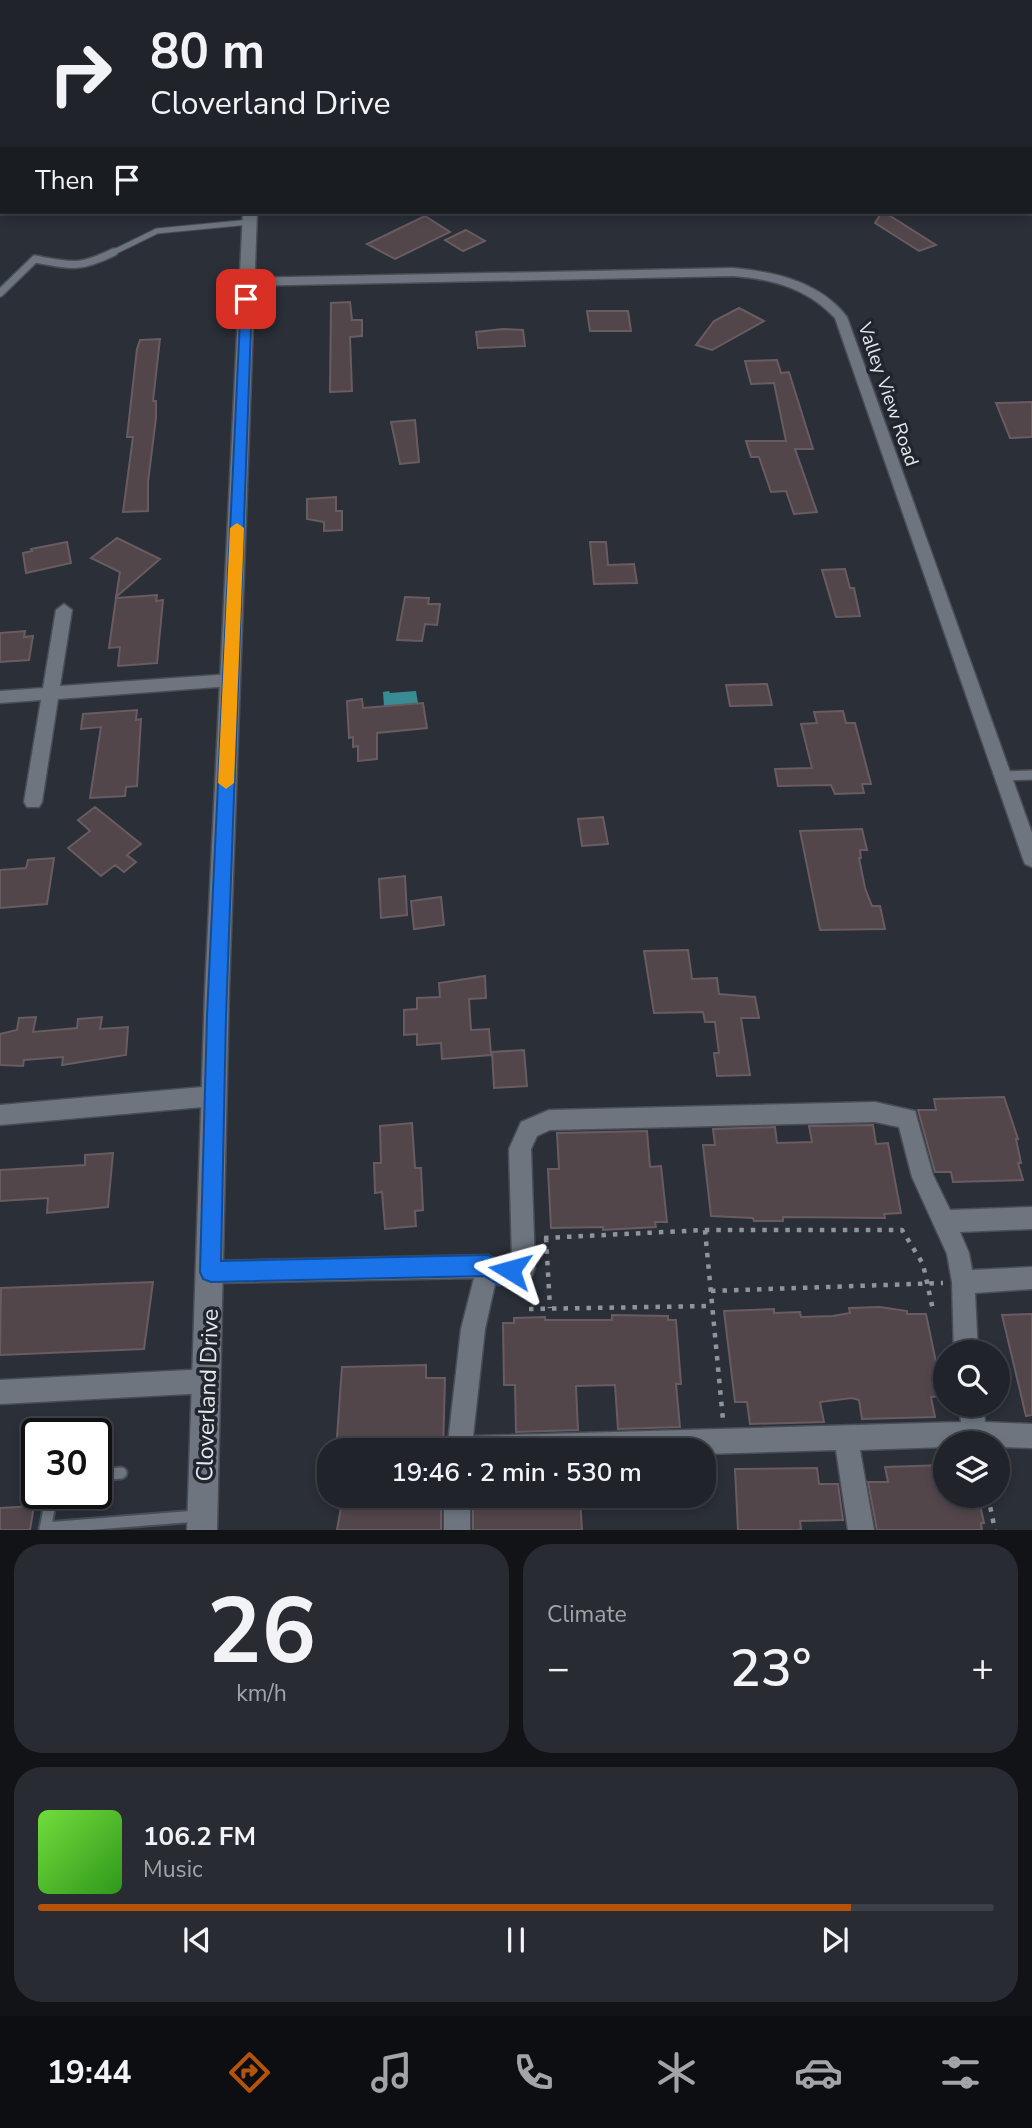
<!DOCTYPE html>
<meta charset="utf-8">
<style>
body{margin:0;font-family:"Nunito Sans",sans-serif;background:#282b32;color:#f1f3f6;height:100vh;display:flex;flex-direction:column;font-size:26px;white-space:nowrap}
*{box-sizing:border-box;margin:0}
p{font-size:23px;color:#a2a4a8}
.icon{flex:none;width:38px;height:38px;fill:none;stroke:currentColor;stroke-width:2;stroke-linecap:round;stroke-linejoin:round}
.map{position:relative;height:1530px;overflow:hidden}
.drawer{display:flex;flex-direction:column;gap:14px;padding:14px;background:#121317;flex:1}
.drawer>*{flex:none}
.banner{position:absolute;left:0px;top:0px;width:1032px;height:214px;box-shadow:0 4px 10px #0003,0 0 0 2px #3d4047;background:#20232a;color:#f1f3f6;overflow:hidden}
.fabs{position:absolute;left:933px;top:1340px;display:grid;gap:14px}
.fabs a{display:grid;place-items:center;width:77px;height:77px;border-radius:50%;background:#20232a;box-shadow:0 4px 10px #0003,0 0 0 2px #3d4047;font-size:35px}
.speed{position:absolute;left:21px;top:1418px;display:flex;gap:14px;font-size:35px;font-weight:700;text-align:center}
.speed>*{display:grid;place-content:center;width:91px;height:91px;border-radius:50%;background:#20232a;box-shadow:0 4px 10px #0003,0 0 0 2px #3d4047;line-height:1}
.speed .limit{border:4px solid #111;border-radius:10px;background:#fff;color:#111}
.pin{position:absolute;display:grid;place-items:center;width:60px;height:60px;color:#fff;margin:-30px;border-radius:14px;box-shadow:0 4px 10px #0006}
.me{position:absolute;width:77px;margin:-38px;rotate:278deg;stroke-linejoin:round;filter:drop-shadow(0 0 5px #0008)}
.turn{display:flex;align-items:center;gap:24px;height:147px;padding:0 35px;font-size:32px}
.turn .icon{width:91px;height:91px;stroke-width:2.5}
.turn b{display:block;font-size:49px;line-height:60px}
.then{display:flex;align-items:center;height:66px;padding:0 35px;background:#0003;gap:14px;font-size:26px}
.big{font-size:52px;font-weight:600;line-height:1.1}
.drawer .card{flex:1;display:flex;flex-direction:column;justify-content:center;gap:10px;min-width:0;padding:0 24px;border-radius:28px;background:#282b32}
.drawer .dial{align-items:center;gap:0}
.dial b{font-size:91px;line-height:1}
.song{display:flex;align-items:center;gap:21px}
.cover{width:84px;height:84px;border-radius:10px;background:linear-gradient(135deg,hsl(100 70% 55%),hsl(110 70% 35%))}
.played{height:7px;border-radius:4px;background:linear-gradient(90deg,#b45309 85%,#3d4047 85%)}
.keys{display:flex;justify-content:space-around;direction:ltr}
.heat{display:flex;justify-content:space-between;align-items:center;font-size:38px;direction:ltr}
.drawer .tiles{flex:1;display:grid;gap:14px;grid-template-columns:1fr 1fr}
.card:last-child{grid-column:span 2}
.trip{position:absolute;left:317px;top:1438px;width:399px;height:70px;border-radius:28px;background:#20232a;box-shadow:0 4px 10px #0003,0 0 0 2px #3d4047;font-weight:600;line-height:70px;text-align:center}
.tabs{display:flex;height:112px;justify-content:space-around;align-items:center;background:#0d0e11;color:#a2a4a8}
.tabs .icon{width:49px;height:49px}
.tabs .on{color:#b45309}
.tabs b{font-size:32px;color:#f1f3f6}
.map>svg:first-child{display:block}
</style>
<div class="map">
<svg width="1032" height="1530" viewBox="0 0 1032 1530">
<rect width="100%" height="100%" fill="#2a2f38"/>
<!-- water -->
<path fill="#398b94" d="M389,691L390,693L416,691L418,703L384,707L383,692Z"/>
<!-- building -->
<path fill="#52464b" stroke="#685c61" stroke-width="2" d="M882,212H884L936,245L919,251L875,223Z
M425,216L450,232L395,259L367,244Z
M466,230L485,241L463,251L445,240Z
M350,302L352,320H362V336L350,337L352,391L330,392L331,303Z
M739,308L764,321L712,350L696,345L714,321Z
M587,311H628L631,331H590Z
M503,329L523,330L525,346L478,348L476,332Z
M160,339L153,401H156V418L148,482V511L123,512L133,437H127L137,349L140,340Z
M777,360L781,373L789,372L813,449H795L817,512L794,514L786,491L771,492L759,457H751L746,441H786L774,383L751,384L745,361Z
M1032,402V437L1010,438L996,403Z
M415,420L419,462L400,464L391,422Z
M336,497V511H342V530L324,531V522L307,519V499Z
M117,538L160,559L116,597L120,572L91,558Z
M67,542L71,563L26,573L23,553L32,551L31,549Z
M590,542H606L608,565L634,564L637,583L594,584Z
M845,569L850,588H854L860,616L836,617L822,570Z
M157,595L156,601L163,600L157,663L118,666L120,647L109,648L116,598Z
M405,597L429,598L428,604H440L437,625L425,624L422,641L397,640Z
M25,631L24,637L33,636L29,660L0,662V633Z
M767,684L772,705L730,706L726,685Z
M362,699L363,708L423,703L427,728L377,733V759L358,761V746L353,747V737L349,738L347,701Z
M137,710L136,720L141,719L137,786L126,787L125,796L90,798L101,727L81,729L83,714Z
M843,711L846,723H855L871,784H862L864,793L835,794L831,785L778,786L775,769L812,768L801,724L817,723L814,712Z
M95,807L141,844L127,855L136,862L124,872L115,865L101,876L68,848L90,831L78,820Z
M603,817L608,844L582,846L578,819Z
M862,829L867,850H860L861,858H859L865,888L872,906H880L885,929L820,930L800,831Z
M54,858L47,904L0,908V870L26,868L28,860Z
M405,876L407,915L381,918L379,879Z
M441,897L444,925L414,929L411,901Z
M688,950L692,979L717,978L719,994L755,997L759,1018H741L750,1075L717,1076L714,1053H719L715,1022H705L703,1012L654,1013L644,951Z
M485,976L486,998L469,999L471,1030L489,1029L491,1055L442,1059L441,1043L417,1045V1034L404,1035V1010L417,1009V998L440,997L439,983Z
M36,1017L33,1032L77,1028L78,1019L102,1017L100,1029L128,1027L126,1055L62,1065L63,1057L24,1060L23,1066L0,1065V1034L17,1030L19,1018Z
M524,1050L527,1086L494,1088L492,1052Z
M1004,1097L1018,1139H1016L1021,1163H1018L1023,1180L953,1182L951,1172H935L918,1110H936L934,1099Z
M412,1123L415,1168H421L423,1210L415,1211L416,1226L385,1229L382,1192L375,1193L374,1163H381L380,1126Z
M873,1125L876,1144L888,1143L901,1213L884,1214L885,1218L783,1217V1221H754L753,1218L711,1216L703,1145H715L713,1129L775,1127L777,1143L812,1142L809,1126Z
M647,1131L650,1167L661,1166L667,1222H655L656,1227L603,1230V1227L551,1228L548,1169H559L557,1133Z
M113,1153L108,1207L47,1213L48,1198L0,1201V1170L85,1165V1155Z
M153,1282L144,1349L0,1355L1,1288Z
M880,1307L907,1311V1314H926L943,1396L931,1397L935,1417L862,1419L859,1400L852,1398L820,1402L824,1422L750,1424L747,1402H735L724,1311L774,1309V1313L800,1312L801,1317L833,1316L850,1313L849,1308Z
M1032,1314V1415L1026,1416L1002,1315Z
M612,1315L668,1316V1320H676L681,1384H676L680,1427L618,1429L615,1385L576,1386L578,1430L516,1432L515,1385H504L503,1323H514V1318L545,1317V1320H612Z
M426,1365V1378H445L443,1451H336L342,1367Z
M945,1465V1496H978L984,1523H981L982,1530H877L868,1482H888L885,1467Z
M817,1468L819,1484H838L843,1520L800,1521L801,1529L798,1530H738L735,1469Z
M343,1496L441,1497V1530H337Z
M473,1496H575L580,1498L582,1530H473Z
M34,1506L30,1530H0V1508Z"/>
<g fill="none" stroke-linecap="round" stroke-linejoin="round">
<!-- service-far3 casing -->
<g stroke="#494d55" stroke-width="7">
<path id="service-far3" d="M110,254L157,231L250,222"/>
</g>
<!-- service-far2 casing -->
<g stroke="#494d55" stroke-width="10">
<path id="service-far2" d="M0,293L35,259C72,266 79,269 114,252"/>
</g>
<!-- service-far1 casing -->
<g stroke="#494d55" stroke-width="12">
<path id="service-far1" d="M1003,776L1032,775"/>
</g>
<!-- service casing -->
<g stroke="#494d55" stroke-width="15">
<path id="service" d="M96,1475L121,1473
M45,1528L197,1516
M45,1530L52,1493"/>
</g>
<!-- minor casing -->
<g stroke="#494d55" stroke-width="3">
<path id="minor" d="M733,268C776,272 820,282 847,317L1032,833V867L1025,864L1023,859L835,318C807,288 772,279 733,276L247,286L241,282L247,278Z
M64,604L72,610L60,686L231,674L239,680L231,686L58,699L42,802L39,807H27L24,802L41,700L0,703V691L43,688L56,610Z
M214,1086L221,1089L224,1096L221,1103L214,1106L0,1125V1105Z
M875,1102L915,1111L933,1175L950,1210L1032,1207V1229L960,1232L969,1253L972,1270L1032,1267V1289L975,1293L978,1353H954L952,1282L947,1254L912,1177L899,1127L875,1122L550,1130L537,1136L531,1149L535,1268L532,1276L499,1285L495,1284L485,1329L473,1436L961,1422L959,1405H983L985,1422L1032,1424V1448L998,1447V1444H945V1447L860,1450L874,1530H848L836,1450L704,1454V1451H447L461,1329L474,1278L211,1283L203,1280L200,1272L203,1264L211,1261L488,1255L502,1262L512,1259L509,1149L521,1122L549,1110Z
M208,1369L216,1373L220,1381L216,1389L208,1393L0,1404V1380Z
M444,1496H470V1530H444Z"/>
</g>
<!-- tertiary casing -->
<g stroke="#494d55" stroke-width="3">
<path id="tertiary" d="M212,0H224L225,2H213Z
M230,0H242V2H230Z
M243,212H257L229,989L217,1530H187L205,989Z"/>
</g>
<!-- secondary casing -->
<g stroke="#494d55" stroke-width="3">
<path id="secondary" d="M1031,8H1032V14H1031Z
M0,27H2V35H0Z"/>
</g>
<!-- path -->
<path stroke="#90959c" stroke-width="4.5" stroke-dasharray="4.5 7" stroke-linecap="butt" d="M705,1230L723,1420
M544,1238L705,1230H902L923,1264L933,1310
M546,1238L550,1308
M711,1291L943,1283
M529,1309L712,1306
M988,1496L995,1530"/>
<!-- service-far3 -->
<use href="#service-far3" stroke="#6e757f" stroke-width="5"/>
<!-- service-far2 -->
<use href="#service-far2" stroke="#6e757f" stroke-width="7"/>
<!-- service-far1 -->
<use href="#service-far1" stroke="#6e757f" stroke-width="9"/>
<!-- service -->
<use href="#service" stroke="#6e757f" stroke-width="11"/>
<!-- minor -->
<use href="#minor" fill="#6e757f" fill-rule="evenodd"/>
<!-- tertiary -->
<use href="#tertiary" fill="#6e757f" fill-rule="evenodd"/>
<!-- secondary -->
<use href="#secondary" fill="#6e757f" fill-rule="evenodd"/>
</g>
<!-- route -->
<path fill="#1a73e8" stroke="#114b97" stroke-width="2" d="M246,295L252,299L226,1016L221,1261L488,1255L502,1263L510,1259L518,1262L521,1270L518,1277L499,1285L484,1276L211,1282L203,1279L200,1272L207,1016L241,299Z"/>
<!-- slow -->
<path fill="#f59e0b" d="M237,523L244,528L234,783L226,789L218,783L230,528Z"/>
<g text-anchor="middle" stroke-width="7" stroke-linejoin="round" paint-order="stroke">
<!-- far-street labels -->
<g font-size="19" fill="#e4e8ee" stroke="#20252e">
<text transform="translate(889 394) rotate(71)" y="7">Valley View Road</text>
</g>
<!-- street labels -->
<g font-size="23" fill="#e4e8ee" stroke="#20252e">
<text transform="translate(207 1395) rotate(-88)" y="8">Cloverland Drive</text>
</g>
</g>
</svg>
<div class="fabs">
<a><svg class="icon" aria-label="search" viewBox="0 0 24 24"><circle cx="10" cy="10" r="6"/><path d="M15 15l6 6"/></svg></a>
<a><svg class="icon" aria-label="layers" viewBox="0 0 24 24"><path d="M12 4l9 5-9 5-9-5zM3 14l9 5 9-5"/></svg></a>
</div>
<div class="speed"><div class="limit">30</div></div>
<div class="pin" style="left:246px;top:299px;background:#d93025"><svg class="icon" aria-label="arrive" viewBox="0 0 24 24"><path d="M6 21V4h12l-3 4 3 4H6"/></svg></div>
<svg class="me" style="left:510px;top:1270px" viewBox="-20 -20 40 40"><path d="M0-17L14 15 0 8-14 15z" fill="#1a73e8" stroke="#fff" stroke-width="4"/></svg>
<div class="trip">19:46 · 2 min · 530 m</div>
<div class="banner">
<div class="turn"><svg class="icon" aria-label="right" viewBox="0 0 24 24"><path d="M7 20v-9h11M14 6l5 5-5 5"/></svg><div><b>80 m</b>Cloverland Drive</div></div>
<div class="then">Then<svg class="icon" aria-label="arrive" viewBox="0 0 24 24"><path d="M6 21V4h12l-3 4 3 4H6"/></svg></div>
</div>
</div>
<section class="drawer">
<div class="tiles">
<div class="card dial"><b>26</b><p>km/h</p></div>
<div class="card"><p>Climate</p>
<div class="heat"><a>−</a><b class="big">23°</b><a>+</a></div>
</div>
<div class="card">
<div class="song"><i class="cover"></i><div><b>106.2 FM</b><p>Music</p></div></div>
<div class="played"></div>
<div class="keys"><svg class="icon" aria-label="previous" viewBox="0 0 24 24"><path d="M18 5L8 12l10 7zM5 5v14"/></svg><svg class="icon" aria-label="pause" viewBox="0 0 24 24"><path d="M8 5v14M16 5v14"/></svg><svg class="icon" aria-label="next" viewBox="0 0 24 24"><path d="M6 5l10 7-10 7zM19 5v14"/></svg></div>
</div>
</div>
</section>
<nav class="tabs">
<b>19:44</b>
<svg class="icon on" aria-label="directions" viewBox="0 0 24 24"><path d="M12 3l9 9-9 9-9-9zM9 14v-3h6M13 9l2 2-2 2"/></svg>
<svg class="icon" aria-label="music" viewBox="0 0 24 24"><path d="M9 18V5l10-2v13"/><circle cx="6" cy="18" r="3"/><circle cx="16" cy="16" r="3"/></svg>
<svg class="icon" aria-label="phone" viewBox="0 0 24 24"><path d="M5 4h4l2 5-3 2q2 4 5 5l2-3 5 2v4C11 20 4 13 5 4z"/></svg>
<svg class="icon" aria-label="climate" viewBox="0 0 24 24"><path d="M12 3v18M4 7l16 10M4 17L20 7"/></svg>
<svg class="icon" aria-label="car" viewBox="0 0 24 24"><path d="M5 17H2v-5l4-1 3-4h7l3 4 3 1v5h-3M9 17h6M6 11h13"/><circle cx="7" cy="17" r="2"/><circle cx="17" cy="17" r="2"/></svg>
<svg class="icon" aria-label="filters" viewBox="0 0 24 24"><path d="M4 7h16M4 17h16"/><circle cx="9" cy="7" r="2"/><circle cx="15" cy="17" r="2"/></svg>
</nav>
